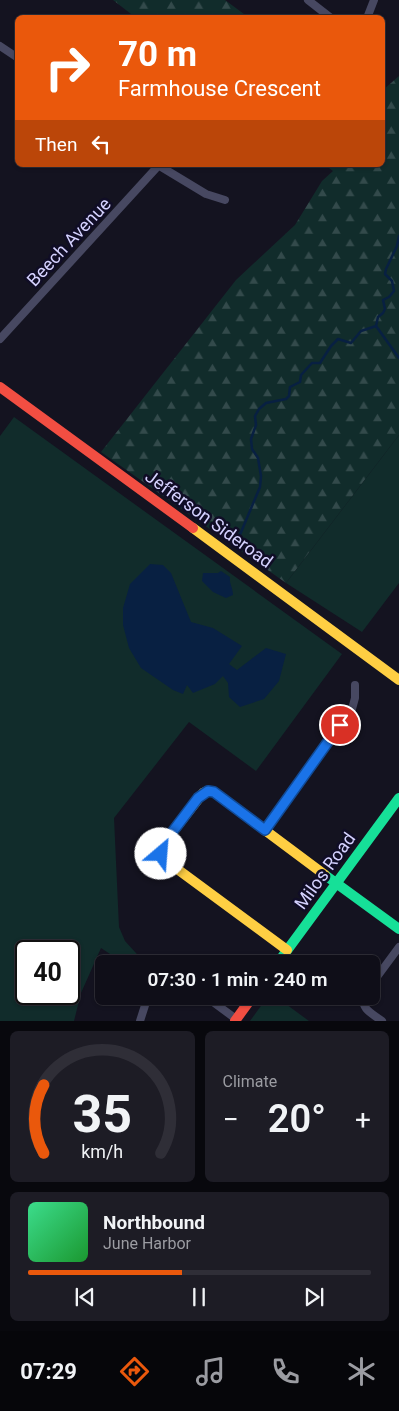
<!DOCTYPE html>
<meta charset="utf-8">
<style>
body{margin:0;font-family:Roboto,sans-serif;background:#1d1c25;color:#f1f3f6;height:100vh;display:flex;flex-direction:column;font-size:19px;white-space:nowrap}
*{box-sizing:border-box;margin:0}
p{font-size:16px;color:#9b9ca2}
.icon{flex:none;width:28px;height:28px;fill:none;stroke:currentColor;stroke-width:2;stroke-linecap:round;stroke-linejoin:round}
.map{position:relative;height:1021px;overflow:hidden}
.panel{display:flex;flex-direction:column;gap:10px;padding:10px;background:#08080d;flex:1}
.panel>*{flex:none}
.hud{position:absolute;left:15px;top:15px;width:370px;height:152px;border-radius:8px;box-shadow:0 1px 4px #0004,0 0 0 1px #2f2e37;background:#ea580c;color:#fff;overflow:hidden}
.speed{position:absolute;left:15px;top:940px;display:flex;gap:10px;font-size:25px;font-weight:700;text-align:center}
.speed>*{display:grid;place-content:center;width:65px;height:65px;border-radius:50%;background:#0f0e18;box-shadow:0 1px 4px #0004,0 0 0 1px #2f2e37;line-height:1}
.speed .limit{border:2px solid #111;border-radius:8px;background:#fff;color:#111}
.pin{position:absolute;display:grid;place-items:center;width:42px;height:42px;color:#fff;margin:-21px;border:2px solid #fff;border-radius:50%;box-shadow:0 1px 5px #0007}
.me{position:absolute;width:55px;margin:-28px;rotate:27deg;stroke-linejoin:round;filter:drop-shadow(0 0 4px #0008)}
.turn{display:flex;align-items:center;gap:18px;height:105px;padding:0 20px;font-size:22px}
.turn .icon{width:65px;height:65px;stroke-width:2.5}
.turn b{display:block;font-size:35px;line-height:42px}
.then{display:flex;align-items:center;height:48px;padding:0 20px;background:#0003;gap:10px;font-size:19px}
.big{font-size:38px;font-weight:600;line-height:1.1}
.panel .tile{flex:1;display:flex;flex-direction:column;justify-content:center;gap:8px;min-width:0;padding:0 18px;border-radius:8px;background:#1d1c25}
.panel .dial{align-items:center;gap:0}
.dial svg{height:130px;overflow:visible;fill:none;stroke:#2f2e37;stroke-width:7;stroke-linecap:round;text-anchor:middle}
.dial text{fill:#f1f3f6;stroke:none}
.song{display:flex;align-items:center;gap:15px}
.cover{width:60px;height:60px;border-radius:8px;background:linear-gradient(135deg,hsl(150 70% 55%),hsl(130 70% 35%))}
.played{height:5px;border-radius:2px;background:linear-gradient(90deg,#ea580c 45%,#2f2e37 45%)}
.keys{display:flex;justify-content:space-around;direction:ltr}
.heat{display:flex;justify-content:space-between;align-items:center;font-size:28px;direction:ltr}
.panel .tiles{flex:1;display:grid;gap:10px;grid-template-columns:1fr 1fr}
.tile:last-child{grid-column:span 2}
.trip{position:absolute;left:95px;top:955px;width:285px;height:50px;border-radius:8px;background:#0f0e18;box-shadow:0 1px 4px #0004,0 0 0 1px #2f2e37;font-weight:600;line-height:50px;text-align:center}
.menu{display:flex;height:80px;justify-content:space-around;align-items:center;background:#06060a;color:#9b9ca2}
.menu .icon{width:35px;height:35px}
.menu .on{color:#ea580c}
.menu b{font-size:22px;color:#f1f3f6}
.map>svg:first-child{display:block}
</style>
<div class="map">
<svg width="399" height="1021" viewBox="0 0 399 1021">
<defs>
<pattern id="forest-firs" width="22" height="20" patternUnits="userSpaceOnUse" patternTransform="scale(1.25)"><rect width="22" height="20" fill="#112c2b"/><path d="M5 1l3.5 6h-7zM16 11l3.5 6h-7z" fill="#334a4b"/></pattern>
</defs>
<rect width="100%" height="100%" fill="#141320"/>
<!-- forest -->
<path fill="url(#forest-firs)" d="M113,0H225L248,17H135Z
M399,76V435L286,583L101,452L236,280L295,225L322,181L333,171L325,165H382L383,90Z"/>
<!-- green -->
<path fill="#112c2b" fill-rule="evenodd" d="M14,417L342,654L256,771L189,722L114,818L119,927L125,941L146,964H125L101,948L81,993L74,1021H0V436ZM26,951H69V994H26Z
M399,435V583L362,632L286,583Z
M268,996H275L309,1021H250Z"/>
<!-- water -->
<path fill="#082042" d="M150,564L163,565L171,573L191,622L213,628L242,646L229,664L237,670L266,648L286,654L279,681L264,699L240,707L229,697L228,683L223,676L215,684L193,693L187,685L183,694L173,690L141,668L129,648L123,625V608L130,584Z
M221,571L230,577C229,583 233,588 233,595L226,598L213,592L202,581L203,573H218Z"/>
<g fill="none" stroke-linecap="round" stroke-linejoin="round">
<!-- stream -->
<path stroke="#082042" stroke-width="2.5" d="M376,326L378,317L383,313L385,309L383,300L389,297L394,291L392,281L385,274L386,269L397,246L399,236
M376,326L399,358
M239,537L260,487L261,476L258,458L252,449L251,439L256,425L255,416L259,409L266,403L286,399L289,396L290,387L300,382L301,375L312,363H320L331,346L338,339L351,343L361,331L376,326"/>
<!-- street -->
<path stroke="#474861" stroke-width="8" d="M308,0L331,18
M367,18L374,0
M0,46L18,58
M158,165L206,194L225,200
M0,339L159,165
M265,830L352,709L355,698V685
M371,985L399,947
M205,996L236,1019
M364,996C360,1009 373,1014 382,1021
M140,1021L148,996"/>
<!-- fast -->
<path stroke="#16e098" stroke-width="10" d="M325,875L399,929
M277,964L399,798"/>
<!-- slow -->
<path stroke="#ffcf43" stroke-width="10" d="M193,528L399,680
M287,950L165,860L161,855V847L203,793L208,791L214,792L325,875"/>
<!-- jam -->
<path stroke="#f24e42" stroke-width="10" d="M0,387L193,528
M235,1021L253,996"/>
</g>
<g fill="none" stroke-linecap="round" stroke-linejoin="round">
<!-- route casing -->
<g stroke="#114b97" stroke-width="12">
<path id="route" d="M161,854V847L198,798L208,791L214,792L265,830L340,725"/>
</g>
<!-- route -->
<use href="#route" stroke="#1a73e8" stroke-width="9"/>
</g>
<g text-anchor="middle" stroke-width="5" stroke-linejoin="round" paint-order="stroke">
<!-- street labels -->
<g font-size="18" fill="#d5d2ff" stroke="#100d26">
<text transform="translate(69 242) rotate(-47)" y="6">Beech Avenue</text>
<text transform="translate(209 519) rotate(36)" y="6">Jefferson Sideroad</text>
<text transform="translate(325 871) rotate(-54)" y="6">Milos Road</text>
</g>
</g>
</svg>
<div class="speed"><div class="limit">40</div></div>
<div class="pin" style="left:340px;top:725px;background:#d93025"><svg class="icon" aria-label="arrive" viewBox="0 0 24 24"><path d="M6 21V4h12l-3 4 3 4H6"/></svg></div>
<svg class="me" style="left:161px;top:854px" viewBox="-20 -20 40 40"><circle r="19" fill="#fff"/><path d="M0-13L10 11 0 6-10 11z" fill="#1a73e8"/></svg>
<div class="trip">07:30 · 1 min · 240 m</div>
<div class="hud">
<div class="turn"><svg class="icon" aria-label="right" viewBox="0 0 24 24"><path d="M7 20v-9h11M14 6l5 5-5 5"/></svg><div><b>70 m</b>Farmhouse Crescent</div></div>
<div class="then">Then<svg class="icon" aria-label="left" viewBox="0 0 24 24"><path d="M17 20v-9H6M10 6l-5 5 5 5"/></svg></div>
</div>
</div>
<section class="panel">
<div class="tiles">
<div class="tile dial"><svg viewBox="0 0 100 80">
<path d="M14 69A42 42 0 1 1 86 69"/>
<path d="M14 69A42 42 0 0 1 14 27" stroke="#ea580c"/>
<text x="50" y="56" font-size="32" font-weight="700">35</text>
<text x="50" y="72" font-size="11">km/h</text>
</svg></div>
<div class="tile"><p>Climate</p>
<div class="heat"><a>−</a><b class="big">20°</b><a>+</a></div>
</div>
<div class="tile">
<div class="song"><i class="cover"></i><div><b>Northbound</b><p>June Harbor</p></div></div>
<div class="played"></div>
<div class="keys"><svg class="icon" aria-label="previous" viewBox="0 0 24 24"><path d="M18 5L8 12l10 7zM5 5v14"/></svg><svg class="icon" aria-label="pause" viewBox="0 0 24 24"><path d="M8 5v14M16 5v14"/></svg><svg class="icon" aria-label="next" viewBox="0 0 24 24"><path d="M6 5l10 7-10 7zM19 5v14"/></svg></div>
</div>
</div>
</section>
<nav class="menu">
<b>07:29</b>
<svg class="icon on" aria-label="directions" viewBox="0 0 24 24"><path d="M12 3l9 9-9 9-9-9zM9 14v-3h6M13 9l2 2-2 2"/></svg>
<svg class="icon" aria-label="music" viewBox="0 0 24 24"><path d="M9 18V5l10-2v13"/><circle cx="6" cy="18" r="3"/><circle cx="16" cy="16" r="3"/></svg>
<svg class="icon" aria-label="phone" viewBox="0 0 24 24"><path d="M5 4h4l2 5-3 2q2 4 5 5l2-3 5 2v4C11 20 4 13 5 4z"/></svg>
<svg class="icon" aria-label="climate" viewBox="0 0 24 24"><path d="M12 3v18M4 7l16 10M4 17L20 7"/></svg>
</nav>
